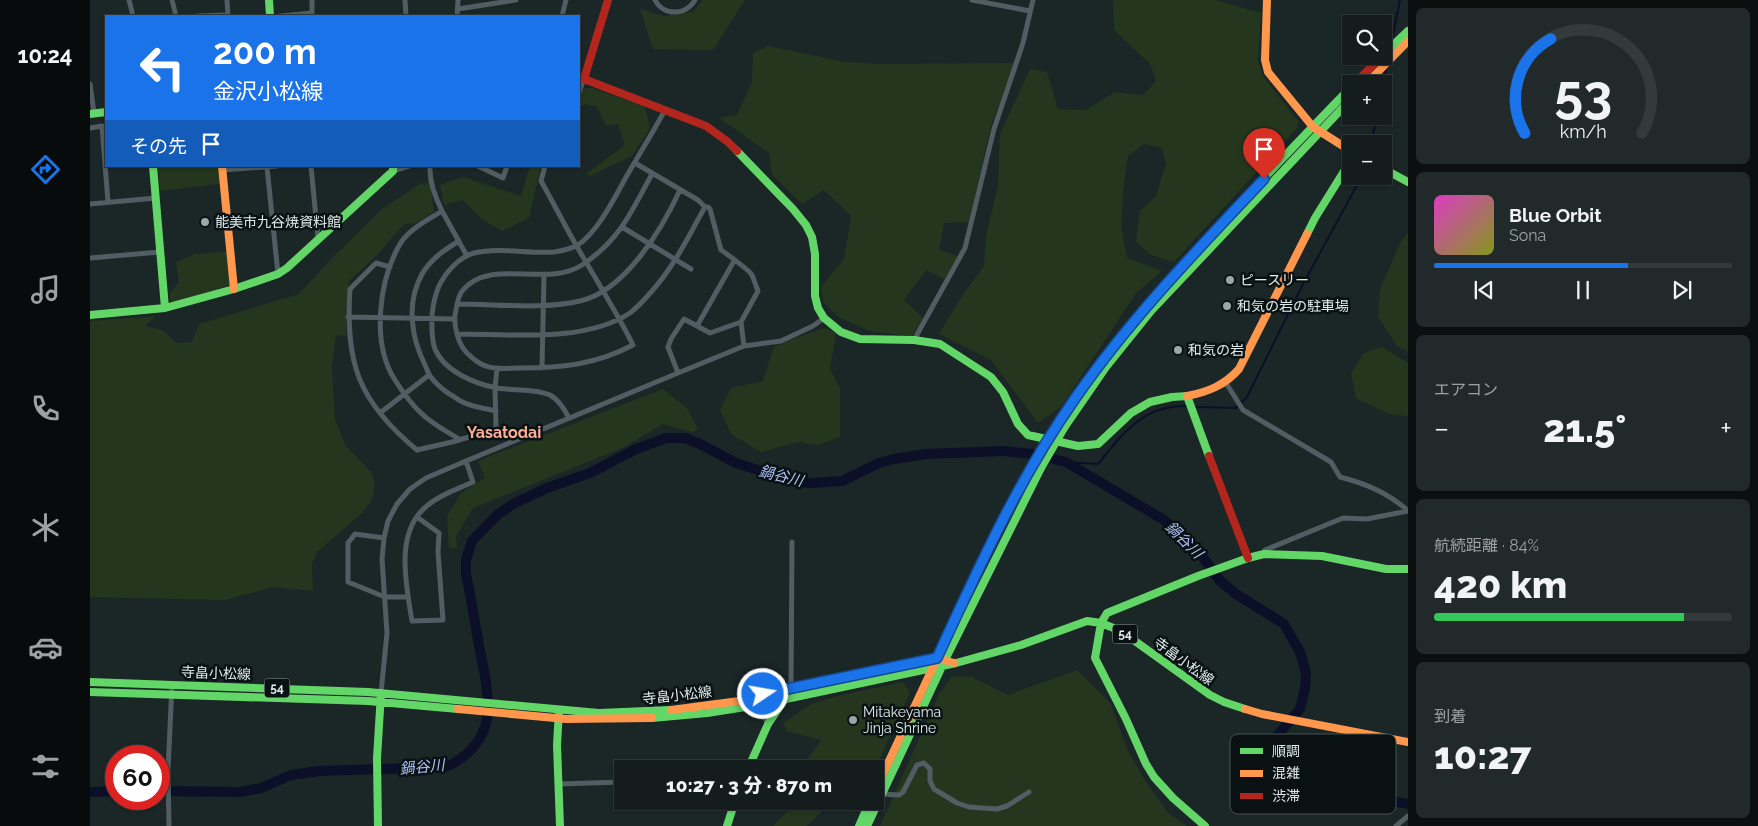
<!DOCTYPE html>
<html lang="ja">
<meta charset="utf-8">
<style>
body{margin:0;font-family:Raleway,"Noto Sans JP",sans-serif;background:#21292a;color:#f1f3f6;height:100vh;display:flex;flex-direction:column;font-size:19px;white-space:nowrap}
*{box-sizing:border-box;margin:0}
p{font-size:16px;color:#9da1a4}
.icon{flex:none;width:28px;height:28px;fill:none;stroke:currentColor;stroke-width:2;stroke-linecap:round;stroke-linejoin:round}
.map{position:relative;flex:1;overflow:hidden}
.side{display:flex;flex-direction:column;gap:8px;padding:8px;background:#0b0f10;width:350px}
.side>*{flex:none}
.top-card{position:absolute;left:15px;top:15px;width:475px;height:152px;border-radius:0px;box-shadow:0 1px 4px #0004,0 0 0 1px #333a3b;background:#1a73e8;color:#fff;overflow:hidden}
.tools{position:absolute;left:1252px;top:15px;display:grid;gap:10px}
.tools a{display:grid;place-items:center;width:50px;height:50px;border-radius:0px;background:#141c1d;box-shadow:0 1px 4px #0004,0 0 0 1px #333a3b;font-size:25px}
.speed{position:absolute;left:15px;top:745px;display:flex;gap:10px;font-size:25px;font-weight:700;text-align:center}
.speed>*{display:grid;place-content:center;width:65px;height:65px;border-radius:50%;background:#141c1d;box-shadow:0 1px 4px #0004,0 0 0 1px #333a3b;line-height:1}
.speed .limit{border:8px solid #d22;background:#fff;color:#111}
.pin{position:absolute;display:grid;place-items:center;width:42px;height:42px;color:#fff;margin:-51px -21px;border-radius:50% 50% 50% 0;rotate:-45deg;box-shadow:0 0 5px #0007}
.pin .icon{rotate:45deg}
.me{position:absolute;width:55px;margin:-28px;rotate:78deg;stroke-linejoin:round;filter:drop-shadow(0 0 4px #0008)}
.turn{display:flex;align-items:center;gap:18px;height:105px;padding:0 25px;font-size:22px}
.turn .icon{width:65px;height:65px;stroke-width:2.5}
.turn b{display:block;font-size:35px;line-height:42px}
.then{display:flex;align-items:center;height:48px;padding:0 25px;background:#0003;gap:10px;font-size:19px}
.big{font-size:38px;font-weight:800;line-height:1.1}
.side .tile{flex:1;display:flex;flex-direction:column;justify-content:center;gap:8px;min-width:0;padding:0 18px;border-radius:8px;background:#21292a}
.side .dial{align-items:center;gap:0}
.dial svg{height:130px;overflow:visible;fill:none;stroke:#333a3b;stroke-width:7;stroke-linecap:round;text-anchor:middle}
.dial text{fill:#f1f3f6;stroke:none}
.song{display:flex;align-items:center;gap:15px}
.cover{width:60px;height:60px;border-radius:8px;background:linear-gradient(135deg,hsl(310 70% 55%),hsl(70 70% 35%))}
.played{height:5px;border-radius:2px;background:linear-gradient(90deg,#1a73e8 65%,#333a3b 65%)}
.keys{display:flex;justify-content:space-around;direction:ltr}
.heat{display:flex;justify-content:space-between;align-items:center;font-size:28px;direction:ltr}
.charge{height:8px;border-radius:4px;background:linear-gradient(90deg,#34c759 84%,#333a3b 0)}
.trip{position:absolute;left:524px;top:760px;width:270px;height:50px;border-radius:0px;background:#141c1d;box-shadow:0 1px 4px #0004,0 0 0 1px #333a3b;font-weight:800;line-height:50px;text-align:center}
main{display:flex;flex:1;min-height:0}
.dock{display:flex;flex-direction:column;width:90px;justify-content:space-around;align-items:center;background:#080b0c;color:#9da1a4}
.dock .icon{width:35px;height:35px}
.dock .active{color:#1a73e8}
.dock b{font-size:22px;color:#f1f3f6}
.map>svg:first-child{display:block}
</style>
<main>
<nav class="dock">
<b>10:24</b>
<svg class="icon active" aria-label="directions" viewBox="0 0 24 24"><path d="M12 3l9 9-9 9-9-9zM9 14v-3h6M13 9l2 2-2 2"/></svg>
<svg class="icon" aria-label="music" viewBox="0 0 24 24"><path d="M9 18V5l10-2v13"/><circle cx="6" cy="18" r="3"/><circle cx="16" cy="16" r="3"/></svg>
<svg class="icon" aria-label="phone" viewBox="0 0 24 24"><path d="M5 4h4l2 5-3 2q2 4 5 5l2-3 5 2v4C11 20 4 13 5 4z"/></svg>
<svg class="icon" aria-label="climate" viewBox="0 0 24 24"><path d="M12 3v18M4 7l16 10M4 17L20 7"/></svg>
<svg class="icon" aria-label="car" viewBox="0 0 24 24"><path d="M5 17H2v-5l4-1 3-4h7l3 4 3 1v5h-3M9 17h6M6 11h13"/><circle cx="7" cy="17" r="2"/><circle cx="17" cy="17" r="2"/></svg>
<svg class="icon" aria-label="filters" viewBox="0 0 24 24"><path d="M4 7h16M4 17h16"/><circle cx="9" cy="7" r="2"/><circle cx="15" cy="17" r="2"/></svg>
</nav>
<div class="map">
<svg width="1318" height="826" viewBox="0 0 1318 826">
<rect width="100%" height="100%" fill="#1b2627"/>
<!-- green -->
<path fill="#25361e" d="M612,0H655L623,50L563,49L550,9L574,16L603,12Z
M1023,0H1126L1171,13L1168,60L1172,75L1208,121L1207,128L1084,262L1061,255L1046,242L1050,211L1066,196L1076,163L1072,148L1054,144L1038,156L1033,191L1031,226L1037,258L1072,271L1046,293L971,407L948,423L901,360L849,334L872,296L894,266L896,236L908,185L910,134L940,69L957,72L968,109L996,110L1025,92L1053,95L1066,81L1060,64L1024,30Z
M678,46L755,62L789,64L925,63L901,125L879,222L854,223L849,250L868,256L854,279L836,270L814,300L833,318L822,336L779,331L749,317L733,302L731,287L754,259L761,216L734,190L712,204L682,174L679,153L629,118L647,115L662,82L663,53Z
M495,88H503L555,107L560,128L542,156L500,176L496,174L535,145L528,124L516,126L507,107L495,104L489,108V95Z
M68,166H128L130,184L70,191Z
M440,166H451L439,218L412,231L391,219L373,200L354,205L350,185L373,177L431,196Z
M340,182L344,212L326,223L314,224L287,255L259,281L256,314V336L246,335L242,366L245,420L256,446L282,473L285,485L282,500L272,513L227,552L222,563L223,591L184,587L135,600L0,597V321L66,316L55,326L73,330L87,343L102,342L109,324L209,294L241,259L292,209L330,184Z
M1318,233V352L1307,346L1288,317L1290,289L1311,241Z
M135,251L137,253L140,285L82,304C76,294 82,290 89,283L86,262L105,254Z
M734,328L746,333L740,369L750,388V437L728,445L708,442L671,452L641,434L630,410L641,388L673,381L684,346Z
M1292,347L1318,363V416L1299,414L1266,398L1261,373L1274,353Z
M573,389L597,408L608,429L602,432L573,424L532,448L383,508L366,536L367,548H359L357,516L371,493L395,478L388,461Z
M987,670L1021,704L1037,749L1053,777L1077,812L1097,826H790L849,694L862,676L882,677L918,695Z
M813,682L820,692L785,770V769H679L711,768L731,740L697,731L693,723L721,704L747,696Z
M692,801H771L763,812L739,804L717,826H683L698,811Z"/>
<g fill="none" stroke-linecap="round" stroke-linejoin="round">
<!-- stream -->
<path stroke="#0b1028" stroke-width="2" d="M1301,44L1310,0
M1293,84L1296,69
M1281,144L1287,116
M1103,407L1146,408L1157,397L1213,284L1272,176
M976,462L1008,464C1034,432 1053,405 1098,406"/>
<!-- river -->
<path stroke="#0b1028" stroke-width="10" d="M69,791L150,792L171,788L201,775L229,771L356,767C374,759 391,744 396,723C401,698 394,671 389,646C385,622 381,598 376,574V560L382,541L407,515L423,504L457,488L500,473L546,449L576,438H595L610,444L646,463L702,481L720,483L752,481L789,463L804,459L836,454L914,451L943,454L976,462L1074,520L1107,549L1130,581L1146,594L1194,624L1210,652L1216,673L1215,689L1210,709L1186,737L1180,753L1184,779L1188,791L1202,797L1214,799L1302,801L1318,804
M0,792L26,791"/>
<!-- street -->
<path stroke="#515d63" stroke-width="5" d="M39,0L43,16
M82,0L86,16
M137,0L138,16
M222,0V14
M315,0L316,16
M565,0C573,16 596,16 605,0
M882,0L940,11
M368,9L426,0
M107,16L134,15L136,16
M190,16L222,13
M367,16L368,0
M472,16L476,0
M0,84L4,113
M489,92L494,79
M0,128L12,126L18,202
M221,166L228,239
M340,166C339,182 345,197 352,211
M388,166L413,178L417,166
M455,166L451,181C463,202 474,224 486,245C505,278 526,311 543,345C505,365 471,368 429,368C418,368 406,370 396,366C389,364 382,358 377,353C368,344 364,327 365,315C367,307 367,296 373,290C401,257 457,288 492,265C530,240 541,212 562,174
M177,167L188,274
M132,170L187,166
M303,171L319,166
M0,204L66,198
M532,227L601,269
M369,241C354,250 341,259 332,274C316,303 321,337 335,365C337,369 338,373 340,376C346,384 357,393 366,398C376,406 393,408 406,411
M0,258L70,252
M300,267L286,263L260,289C255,364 269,402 327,450L362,442L406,429L405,388L407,368
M367,304C407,304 450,310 490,301C535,291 572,229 590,190
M258,317L365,319
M651,322L654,346
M607,326L644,261
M367,334C421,334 494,343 540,313C548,307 555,299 562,291C585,265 598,237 615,207L608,200L545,163
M824,340L875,248L904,129L933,43L943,0
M452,368L454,275
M588,373L578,347L581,339L594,319L620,333L651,322L668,291C666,286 664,280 662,275C659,270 637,254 631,250L620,209L618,207H615
M1136,383L1153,410L1241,462L1250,477C1274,483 1300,494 1318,511
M290,413L339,375
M479,418C474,409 469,400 460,395C444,388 424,391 407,388C385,384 354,371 345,349C341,339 342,326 342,315C343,305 345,295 349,286C355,273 370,256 384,253C410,247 438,254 464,252C470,251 480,249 486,246C506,235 524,199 535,179C548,156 562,134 575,110
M369,439C356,431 342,424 331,413C321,404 312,391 305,380C281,343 289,280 310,244C319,229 338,220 352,211L377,256
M327,517L349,533L348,552L353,620L322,621C316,584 304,531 338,505C351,494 368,489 383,482L376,461
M294,538L265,534L258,543V582L295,597H318
M1174,554L1175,550L1253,518L1277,519L1318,511
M701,689L702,542
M291,693L297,633L292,559L294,538L298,521L307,504L320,489L336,478L376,461L588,373L654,346L691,341L723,326L734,318
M668,705L678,724
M468,784L532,782
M792,794L809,795L813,792L827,765L834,763L840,769V781L844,789L867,803L879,807L907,809L917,806L939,792
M79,826L78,771L82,684
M1306,826L1318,816"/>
<!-- fast -->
<path stroke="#63d668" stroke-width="8" d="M179,0L180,16
M1294,54L1318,31
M0,114L16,112
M647,151L703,209L716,225L722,237L725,254V296L728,308L734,318L751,332L770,339L824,340L850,344L901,377L913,392L928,424L938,435L988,446L1008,444L1041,413L1060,402L1082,397L1097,396L1119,456
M63,166L75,308
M1294,169L1318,182
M1217,234L1225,218L1261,160
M0,315L75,308L144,289L188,274L197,268L303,171V166
M966,427C1051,303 1157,195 1261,87
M974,428L1016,367L1061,311L1261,99
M873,603L892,562L943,465
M0,682L278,692L509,713L581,710
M0,692L278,701L368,709
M469,710L467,745L470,826
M562,718L617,713L668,705L866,663L931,645L997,621L1011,623L1031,631L1120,695L1134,702L1155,709
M658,769L678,724L697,696
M288,826L287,758L291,693
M637,826L645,801
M769,826L780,801
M777,826L855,660L951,468
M1115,826L1083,798L1064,777L1056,764L1036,719L1005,658L1011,623L1017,613L1108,576L1158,558L1174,554L1232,556L1296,569H1318"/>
<!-- slow -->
<path stroke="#ff974d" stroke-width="8" d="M1177,0L1175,60L1178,72L1223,127L1261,151
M1276,84L1318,41
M132,166L144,289
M1097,396C1118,392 1135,385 1149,369L1217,234
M368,709L476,719L562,718
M1155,709L1172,714L1318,742
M581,710L649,701L847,658L864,663
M785,791L873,603"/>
<!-- jam -->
<path stroke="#b3261e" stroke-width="8" d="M518,0L494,79L616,126L638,142L647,151
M1264,84L1292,56
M1119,456L1158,558"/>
<!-- fast-bridge -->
<path stroke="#63d668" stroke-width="8" d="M943,465L966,427
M951,468L974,428"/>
</g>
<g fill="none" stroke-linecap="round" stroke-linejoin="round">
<!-- route casing -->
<g stroke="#114b97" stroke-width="12">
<path id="route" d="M673,694L847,658C888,569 929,478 986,397C1041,318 1108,249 1174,179"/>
</g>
<!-- route -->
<use href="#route" stroke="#1a73e8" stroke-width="9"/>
</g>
<!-- markers -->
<g fill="#9aa6a7" stroke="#091112" stroke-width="2">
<circle cx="115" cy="222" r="5"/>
<circle cx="1140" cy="280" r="5"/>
<circle cx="1137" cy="306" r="5"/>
<circle cx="1088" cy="350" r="5"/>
<circle cx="763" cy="720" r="5"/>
</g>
<g text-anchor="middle" stroke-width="5" stroke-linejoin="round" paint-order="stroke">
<!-- shield labels -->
<g fill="#091112" stroke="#9faaab" stroke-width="1">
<rect x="1022.5" y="624.5" width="25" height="19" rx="4"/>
<rect x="174.5" y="678.5" width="25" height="19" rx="4"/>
</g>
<g font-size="12" font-weight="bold" fill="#dfebec">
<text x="1035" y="638">54</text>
<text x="187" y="692">54</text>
</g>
<!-- poi labels -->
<g font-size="14" fill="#dfebec" stroke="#091112" text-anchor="start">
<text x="125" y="227">能美市九谷焼資料館</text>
<text x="1150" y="285">ピースリー</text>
<text x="1147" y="311">和気の岩の駐車場</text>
<text x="1098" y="355">和気の岩</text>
<text x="773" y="717">Mitakeyama<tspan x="773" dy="16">Jinja Shrine</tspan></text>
</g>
<!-- street labels -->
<g font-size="14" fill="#dfebec" stroke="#091112">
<text transform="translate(1094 661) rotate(36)" y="5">寺畠小松線</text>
<text transform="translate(126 673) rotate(2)" y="5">寺畠小松線</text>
<text transform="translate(587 695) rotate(-6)" y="5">寺畠小松線</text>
</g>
<!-- water labels -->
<g font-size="15" font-style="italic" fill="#b0c2fc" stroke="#091112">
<text transform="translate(691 476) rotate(14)" y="5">鍋谷川</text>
<text transform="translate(1094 540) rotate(45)" y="5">鍋谷川</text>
<text transform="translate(332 767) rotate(-5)" y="5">鍋谷川</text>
</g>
<!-- quarter labels -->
<g font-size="16" font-weight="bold" fill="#fead99" stroke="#091112">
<text x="414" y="438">Yasatodai</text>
</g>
</g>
<!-- legend -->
<rect x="1140" y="734" width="166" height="80" rx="8" fill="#091112" stroke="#495253" stroke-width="1"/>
<rect x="1150" y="748" width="23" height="6" fill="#63d668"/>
<rect x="1150" y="770" width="23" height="7" fill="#ff974d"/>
<rect x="1150" y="793" width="23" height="6" fill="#b3261e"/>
<g font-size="14" fill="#dfebec">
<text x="1182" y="756">順調</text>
<text x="1182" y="778">混雑</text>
<text x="1182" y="801">渋滞</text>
</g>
</svg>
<div class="tools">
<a><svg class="icon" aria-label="search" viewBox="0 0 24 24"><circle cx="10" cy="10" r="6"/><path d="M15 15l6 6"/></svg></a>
<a>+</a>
<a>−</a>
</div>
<div class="speed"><div class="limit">60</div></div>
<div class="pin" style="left:1174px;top:179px;background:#d93025"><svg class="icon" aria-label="arrive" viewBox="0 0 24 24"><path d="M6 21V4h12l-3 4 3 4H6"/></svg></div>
<svg class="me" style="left:673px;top:694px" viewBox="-20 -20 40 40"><circle r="17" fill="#1a73e8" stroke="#fff" stroke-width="3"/><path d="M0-11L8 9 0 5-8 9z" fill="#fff"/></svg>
<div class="trip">10:27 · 3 分 · 870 m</div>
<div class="top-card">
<div class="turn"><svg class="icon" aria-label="left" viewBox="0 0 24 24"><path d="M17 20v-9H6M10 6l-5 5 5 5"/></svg><div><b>200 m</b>金沢小松線</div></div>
<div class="then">その先<svg class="icon" aria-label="arrive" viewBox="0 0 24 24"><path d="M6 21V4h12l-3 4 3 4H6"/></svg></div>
</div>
</div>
<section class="side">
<div class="tile dial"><svg viewBox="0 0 100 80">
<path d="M14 69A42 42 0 1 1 86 69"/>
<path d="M14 69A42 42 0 0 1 30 11" stroke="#1a73e8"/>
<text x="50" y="56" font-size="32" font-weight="700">53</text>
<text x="50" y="72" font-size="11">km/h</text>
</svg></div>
<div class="tile">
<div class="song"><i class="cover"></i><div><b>Blue Orbit</b><p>Sona</p></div></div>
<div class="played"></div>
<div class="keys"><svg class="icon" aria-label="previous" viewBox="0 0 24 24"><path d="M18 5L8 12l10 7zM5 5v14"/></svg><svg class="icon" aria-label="pause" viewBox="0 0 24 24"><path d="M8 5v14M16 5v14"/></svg><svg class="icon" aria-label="next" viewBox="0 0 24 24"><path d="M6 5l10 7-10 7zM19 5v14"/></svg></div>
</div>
<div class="tile"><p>エアコン</p>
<div class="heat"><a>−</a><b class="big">21.5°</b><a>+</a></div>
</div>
<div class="tile"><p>航続距離 · 84%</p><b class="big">420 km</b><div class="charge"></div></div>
<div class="tile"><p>到着</p><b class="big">10:27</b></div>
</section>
</main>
